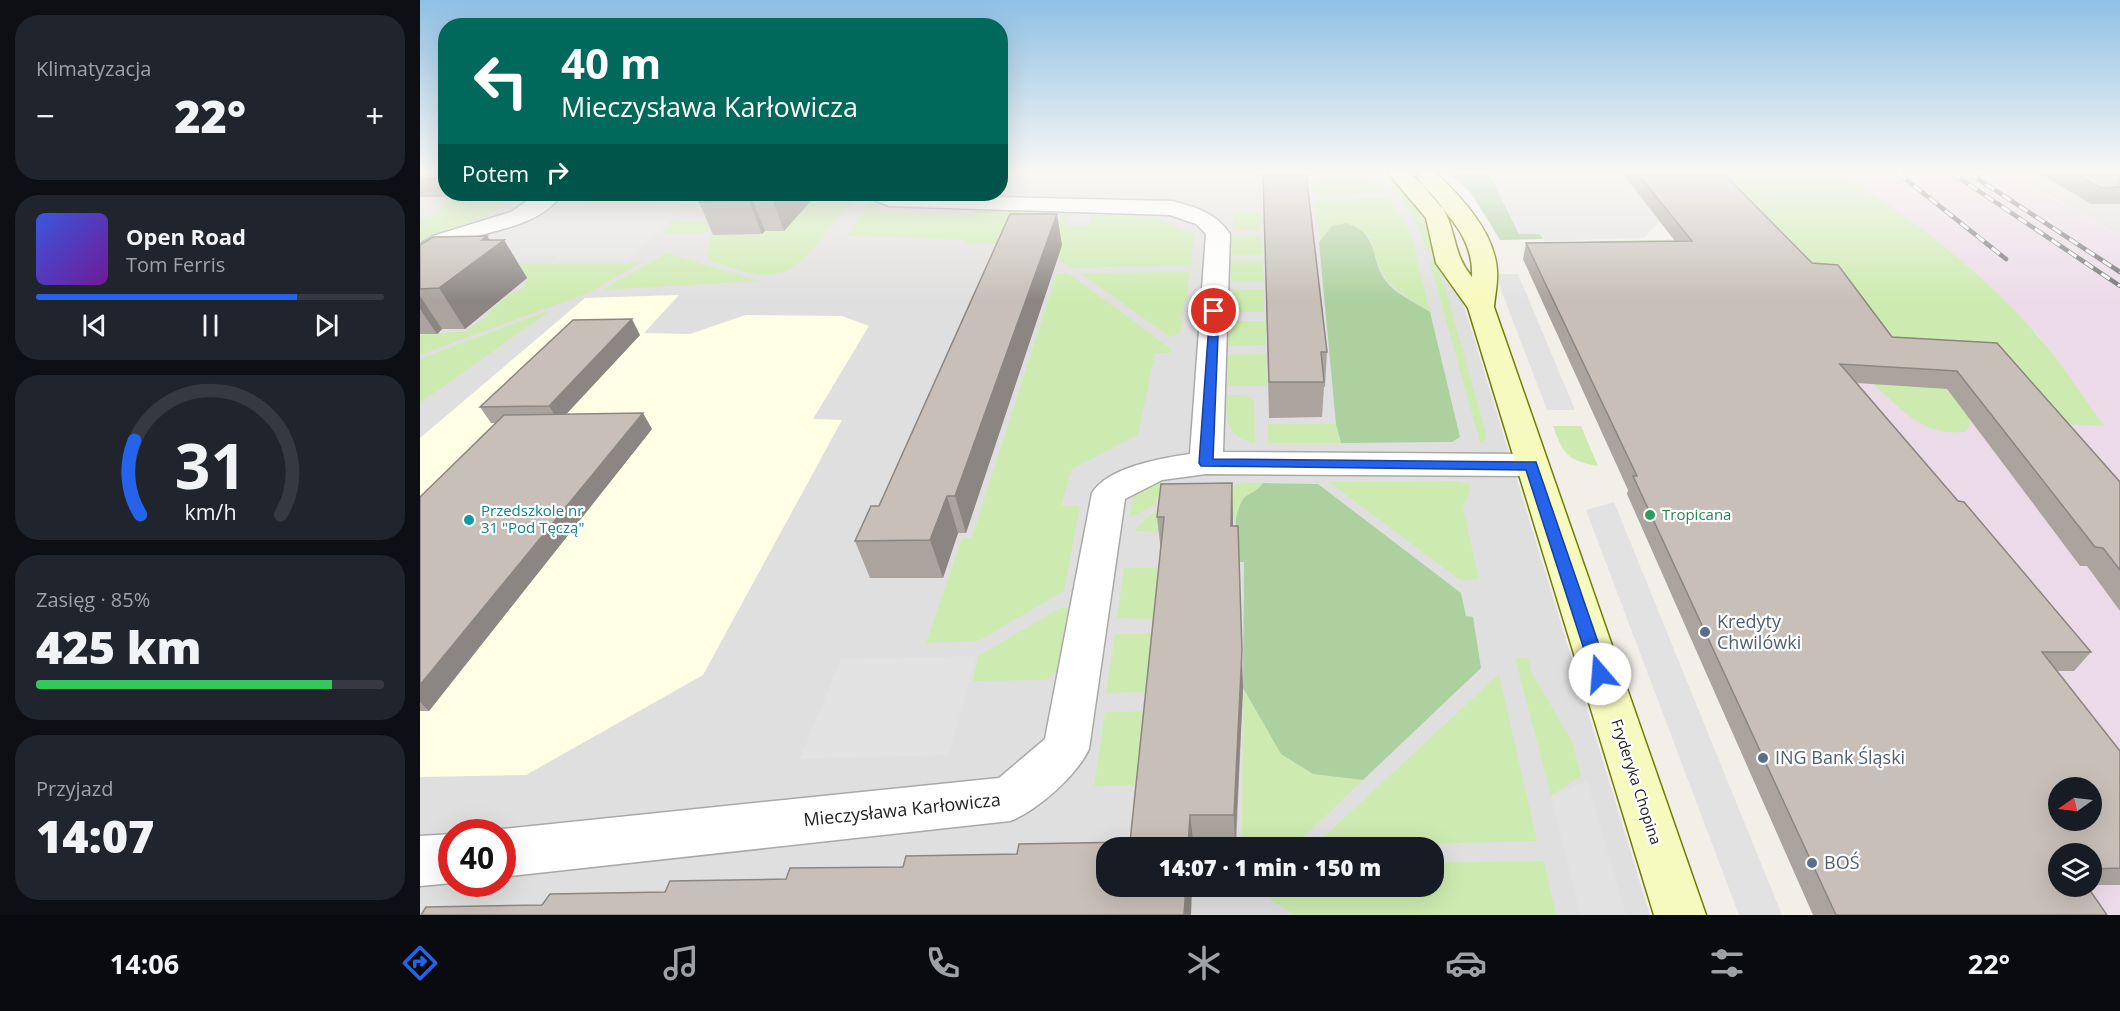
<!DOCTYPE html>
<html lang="pl">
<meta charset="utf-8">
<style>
body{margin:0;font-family:"Open Sans",sans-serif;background:#20242c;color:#f1f3f6;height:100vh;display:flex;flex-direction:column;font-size:22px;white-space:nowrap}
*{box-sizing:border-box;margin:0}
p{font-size:20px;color:#9ea1a6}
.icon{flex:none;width:33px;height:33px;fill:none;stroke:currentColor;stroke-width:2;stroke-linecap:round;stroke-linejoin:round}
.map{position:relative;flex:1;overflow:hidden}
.sheet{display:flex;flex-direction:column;gap:15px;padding:15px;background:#0d0f14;width:420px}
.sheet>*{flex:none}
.hud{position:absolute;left:18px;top:18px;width:570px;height:183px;border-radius:24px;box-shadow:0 6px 24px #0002;background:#00695c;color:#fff;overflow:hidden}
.needle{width:39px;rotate:256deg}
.tools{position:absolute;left:1628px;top:777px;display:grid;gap:12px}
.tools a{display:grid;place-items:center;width:54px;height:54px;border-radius:50%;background:#171b24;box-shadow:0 6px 24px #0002;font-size:30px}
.speed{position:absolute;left:18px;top:819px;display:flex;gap:12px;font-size:30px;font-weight:700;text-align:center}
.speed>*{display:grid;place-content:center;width:78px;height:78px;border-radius:50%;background:#171b24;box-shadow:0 6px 24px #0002;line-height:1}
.speed .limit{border:9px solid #d22;background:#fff;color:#111}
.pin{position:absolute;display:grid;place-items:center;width:51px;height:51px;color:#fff;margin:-26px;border:3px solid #fff;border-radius:50%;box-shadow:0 2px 6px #0007}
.me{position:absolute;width:66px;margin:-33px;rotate:342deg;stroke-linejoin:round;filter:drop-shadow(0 0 4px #0008)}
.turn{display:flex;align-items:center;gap:21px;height:126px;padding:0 24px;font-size:27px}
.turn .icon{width:78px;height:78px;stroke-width:2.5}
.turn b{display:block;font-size:42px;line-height:51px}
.then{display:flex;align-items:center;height:57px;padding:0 24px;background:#0003;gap:12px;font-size:22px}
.big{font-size:45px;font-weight:800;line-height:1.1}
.sheet .card{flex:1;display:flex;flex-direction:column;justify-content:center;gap:9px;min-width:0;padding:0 21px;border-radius:24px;background:#20242c}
.sheet .dial{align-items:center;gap:0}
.dial svg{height:156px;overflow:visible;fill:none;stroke:#363941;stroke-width:7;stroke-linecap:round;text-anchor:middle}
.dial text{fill:#f1f3f6;stroke:none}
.song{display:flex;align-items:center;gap:18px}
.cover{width:72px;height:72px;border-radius:9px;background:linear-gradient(135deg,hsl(230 70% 55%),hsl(280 70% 35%))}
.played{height:6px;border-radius:3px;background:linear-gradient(90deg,#2563eb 75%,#363941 75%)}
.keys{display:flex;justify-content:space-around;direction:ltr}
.heat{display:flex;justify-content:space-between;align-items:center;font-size:33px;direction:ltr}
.charge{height:9px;border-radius:4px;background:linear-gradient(90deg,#34c759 85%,#363941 0)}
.trip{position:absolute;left:676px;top:837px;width:348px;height:60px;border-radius:24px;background:#171b24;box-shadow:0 6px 24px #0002;font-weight:800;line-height:60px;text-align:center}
.tabs{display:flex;height:96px;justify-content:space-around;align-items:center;background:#090b0e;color:#9ea1a6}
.tabs .icon{width:42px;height:42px}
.tabs .on{color:#2563eb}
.tabs b{font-size:27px;color:#f1f3f6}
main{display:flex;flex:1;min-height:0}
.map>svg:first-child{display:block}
</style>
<main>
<section class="sheet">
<div class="card"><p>Klimatyzacja</p>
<div class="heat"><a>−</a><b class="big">22°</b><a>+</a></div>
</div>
<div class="card">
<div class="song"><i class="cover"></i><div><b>Open Road</b><p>Tom Ferris</p></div></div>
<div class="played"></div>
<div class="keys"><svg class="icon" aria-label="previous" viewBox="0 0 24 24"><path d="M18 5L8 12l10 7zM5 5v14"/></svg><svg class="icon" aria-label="pause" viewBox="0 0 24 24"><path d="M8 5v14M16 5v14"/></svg><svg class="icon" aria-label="next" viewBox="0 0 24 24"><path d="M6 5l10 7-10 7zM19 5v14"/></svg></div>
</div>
<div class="card dial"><svg viewBox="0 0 100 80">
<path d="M14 69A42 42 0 1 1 86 69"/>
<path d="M14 69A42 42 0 0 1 11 31" stroke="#2563eb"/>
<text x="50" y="56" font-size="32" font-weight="700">31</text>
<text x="50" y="72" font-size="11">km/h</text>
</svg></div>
<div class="card"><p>Zasięg · 85%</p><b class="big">425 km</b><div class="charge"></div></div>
<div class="card"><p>Przyjazd</p><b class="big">14:07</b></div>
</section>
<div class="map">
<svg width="1700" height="915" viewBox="0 0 1700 915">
<rect width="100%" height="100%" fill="#f2efe9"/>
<!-- residential -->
<path fill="#e0dfdf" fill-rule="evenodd" d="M0,173L26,194H580L581,173H970L989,190L1010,223L1045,309L1230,915H0ZM32,832H82V884H32ZM687,848H1014V886H687Z
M1587,173H1700V236L1630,196Z"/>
<!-- industrial -->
<path fill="#ebdbe8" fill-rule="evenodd" d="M1420,173H1587L1700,236V915H1596L1210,260L1683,426L1617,334L1454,195ZM1638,788H1671V820H1638ZM1638,854H1671V886H1638Z"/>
<!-- education -->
<path fill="#ffffe5" d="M259,295L224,333L270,334L326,315L422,316L449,326L393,419L422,420L283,675L106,775L0,777V438L165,298Z"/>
<!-- grass -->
<path fill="#cdebb0" d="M707,173H864L855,177H840Z
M902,173H947L967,194L901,195L887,188Z
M957,173H965C989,194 1007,221 1016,252L1007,251C997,220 981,195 957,173Z
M1284,173H1420L1430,179C1498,223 1563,273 1616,334C1641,362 1662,395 1684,426L1620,423L1503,357L1549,418L1550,426L1545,432C1499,436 1485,410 1452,384L1175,251L1170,241L1295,239Z
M43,194H118L108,201H89L67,216L32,229L0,245V221Z
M175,194H299L286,202L163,203Z
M379,194H439L387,256C380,260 375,267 369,270C342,283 313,268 287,260L291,235H341L345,231H364L396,194Z
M969,198L991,234L1010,312C973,288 959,282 950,236L906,231L899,242L895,200Z
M452,202L462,212L552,215L555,209L632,211L621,244L545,243L546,240L427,236Z
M813,212H841L842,230H813Z
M643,213H650L649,217H643L642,221H648L647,226H669L673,215L734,217L774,235L771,265L651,268L630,254Z
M250,221H297L283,234H241L252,224Z
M812,236H842L843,255H812Z
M247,253L340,281L182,290Z
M1013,259H1017L1066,433V438L1060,443L1010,263Z
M226,260L171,292L0,355V335L46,331L70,315L66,314L92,293L97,292L107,285L103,284L110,278L89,277L67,264H206Z
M811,261H843L844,281H811Z
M769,272L767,300L764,302L760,334L750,337L660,273Z
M637,273H648L751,349V353H735L718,435L652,469L641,506H660L644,591L558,641L506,643L542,538L552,537Z
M810,289H844V312H809Z
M131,310L0,403V359Z
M809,321H845L846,345L808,346Z
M846,354L847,386H807L808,355Z
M807,395H826L834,401L835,443C806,437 805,420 807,395Z
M848,424H916L921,443H848Z
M1133,426H1161L1178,466C1148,461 1143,454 1133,426Z
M745,480L735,505L709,518L714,494Z
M1038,481L1049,484L1050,490L1043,508L1059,579L1040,580L909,482Z
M824,483H843L838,490L823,499L815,519H742L740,532L715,531C737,498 789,493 824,483Z
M704,568H745L739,619L697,618Z
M656,607L646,665L626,680L553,681L558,656L640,608Z
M738,633L732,692L686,693L695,634Z
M1095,658H1108L1111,672L1152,741L1161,776L1131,796Z
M1079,674L1117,841L893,847Z
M823,688L861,754L893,774L943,780L874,846L822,847Z
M730,711L724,785L674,786L685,712Z
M1124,861L1136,915H875L853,902L846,894L851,886H1014V863Z"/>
<!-- forest -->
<path fill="#add19e" d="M1029,173H1069L1099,234H1120L1123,239L1080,240L1051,193Z
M926,223C964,236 946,261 970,286C980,296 998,304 1010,312L1040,437L1032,442L921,443L916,424L899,242L912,226Z
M843,483L898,484L1041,593L1046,616L1053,617L1061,668L943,780L893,774L861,754L823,688L824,562H815C815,542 812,519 822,501C826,493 838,492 843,483Z"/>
<!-- parking -->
<path fill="#e2e2e2" d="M1069,173H1202L1240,221L1224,238L1124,241L1120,234H1099Z
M268,205L208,260H133L138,256H41L78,229L110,221L131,206Z
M1075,274H1098L1155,410H1127Z
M1194,502L1362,915H1319L1166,510Z
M556,656L529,755L380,759L421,659Z
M1167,781L1206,915H1161L1131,796Z"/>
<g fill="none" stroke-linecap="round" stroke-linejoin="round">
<!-- street casing -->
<g stroke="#a9a9a9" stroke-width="3">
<path id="street" d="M117,194H142C116,231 65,228 29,247C18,252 11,259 0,262V244L13,236L91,212Z
M449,194L752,201C776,207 796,213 810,234L803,452L1111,454L1123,457L1128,465L1123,473L1111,476L786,474L742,480L705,499L669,749C657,775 617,811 590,821L82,877V832H73L82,829L579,778L625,739L672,493C688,467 742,458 770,454L786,234L776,224L750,215L469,206L452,199Z
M32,834V883L0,886V836Z"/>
</g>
<!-- secondary casing -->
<g stroke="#707d05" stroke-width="3">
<path id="secondary" d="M968,173H990C1003,185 1023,203 1029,221C1037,244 1036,257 1052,277C1054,232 1020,210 997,177L1000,173H1016C1042,198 1074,231 1077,270C1078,282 1075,295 1074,307L1286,915H1234L1048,308L1016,263L1006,218Z"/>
</g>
<!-- street -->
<use href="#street" fill="#fff" fill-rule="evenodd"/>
<!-- secondary -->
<use href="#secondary" fill="#f7fabf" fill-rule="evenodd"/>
<!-- rail casing -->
<g stroke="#707070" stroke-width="4.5">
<path id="rail" d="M1478,173L1586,259
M1532,173L1700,286
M1549,173L1700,272"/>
</g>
<!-- rail -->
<use href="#rail" stroke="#fff" stroke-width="3" stroke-dasharray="10" stroke-linecap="butt"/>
</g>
<!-- wall -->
<path fill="#aba49e" d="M0,173H26V194H39L34,197H0Z
M843,173L907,352L905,387H904L902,417L849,418Z
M1202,173H1303L1392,263L1472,337L1577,343L1700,482V611L1667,566H1660L1527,389L1437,383L1538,501L1671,652L1654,671H1637L1700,751V885H1671V854H1638L1687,915H1393L1207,494L1208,490L1103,259L1106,243L1255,241Z
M1619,173H1700V204H1671Z
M287,194H397L364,231H345L342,234L293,235L279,202Z
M67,236L70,240H84L107,278L45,329H22L17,334H0V245Z
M642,245L546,533H538L523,578H450L435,541Z
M220,335L146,414L232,429L9,711H0V497L75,423H71L60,407Z
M812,483L813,526L823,688L816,848H687L122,905L710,842L741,552L737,517Z"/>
<!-- shaded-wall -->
<path fill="#8b8681" d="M356,194H397L364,231L352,198Z
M332,198L345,231L342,234L329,201Z
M637,214L642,245L546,533L535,496Z
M67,236L74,247L84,240L107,278L45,329L19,288L62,240Z
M0,296L22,329L17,334L0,309Z
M212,319L220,335L139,422L129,406Z
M223,413L232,429L9,711L0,702V685Z
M812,483L813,521L812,564L811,526Z
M527,496L538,533L523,578L510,540Z
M818,526L823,688L815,848L814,815Z
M770,815L774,848H768Z
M766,886H772L771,915H764Z"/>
<!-- building -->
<path fill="#c7bfb8" stroke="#8b8681" stroke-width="1.5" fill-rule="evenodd" d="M0,173H26V177L23,179H0Z
M843,173H886L907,352H901L904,382H849Z
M1217,173H1303L1392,263L1418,265L1472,337L1577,343L1700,482V570L1683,548L1675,547L1537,371L1420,364L1538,501L1544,502L1671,652H1622L1700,751V868L1671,869V854H1638V886H1667L1687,915H1416L1213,476H1217L1106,243L1272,241ZM1638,788H1671V820H1638Z
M1655,173H1700V187L1681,188Z
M287,194H356L352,198H332L329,201L279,202Z
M590,214H637L535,496H527L510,540L435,541L451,506H459Z
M67,236L62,240H84L19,288L0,289V245L13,237Z
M212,319L129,406L60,407L153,320Z
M223,413L0,685V497L84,415Z
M812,483L811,526H818L822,650L814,815H770L768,848H687V886H766L764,915H1L6,907L122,905L130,894L245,892L250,881L366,879L370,868L483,867L486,856L597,854L599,844L710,842L744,517H737L741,484Z"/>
<!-- sky -->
<linearGradient id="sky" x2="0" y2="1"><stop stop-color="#8fc0e4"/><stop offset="0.57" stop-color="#f9f8f5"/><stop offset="1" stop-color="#f9f8f5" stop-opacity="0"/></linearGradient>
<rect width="1700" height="301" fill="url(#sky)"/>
<!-- route -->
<path fill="#2563eb" stroke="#184099" stroke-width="1.5" d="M790,309L799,311L793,459L1116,462L1189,674L1187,679L1180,681L1174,679L1172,674L1106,470L781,466L779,463Z"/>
<!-- markers -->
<circle fill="#2e9e5b" stroke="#fff" stroke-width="2" cx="1230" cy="515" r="6"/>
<circle fill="#0f9aa8" stroke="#fff" stroke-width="2" cx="49" cy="520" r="6"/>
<g fill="#5c6f8a" stroke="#fff" stroke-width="2">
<circle cx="1285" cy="632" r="6"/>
<circle cx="1343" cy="758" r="6"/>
<circle cx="1392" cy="863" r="6"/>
</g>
<g text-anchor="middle" stroke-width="4.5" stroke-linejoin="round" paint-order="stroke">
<!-- culture labels -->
<g font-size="15" fill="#0d838f" stroke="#fff" text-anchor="start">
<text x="61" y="516">Przedszkole nr<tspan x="61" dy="17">31 "Pod Tęczą"</tspan></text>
</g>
<!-- leisure labels -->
<g font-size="15" fill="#27864d" stroke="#fff" text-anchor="start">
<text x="1242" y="520">Tropicana</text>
</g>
<!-- street labels -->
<g font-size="15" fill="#222" stroke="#fff">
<text transform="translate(1216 782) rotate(72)" y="5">Fryderyka Chopina</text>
</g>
<!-- near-service labels -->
<g font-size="18" fill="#4e5e75" stroke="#fff" text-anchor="start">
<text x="1297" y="628">Kredyty<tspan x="1297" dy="21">Chwilówki</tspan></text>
<text x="1355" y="764">ING Bank Śląski</text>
<text x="1404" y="869">BOŚ</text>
</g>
<!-- near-street labels -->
<g font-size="18" fill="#222" stroke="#fff">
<text transform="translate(482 810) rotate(-6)" y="6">Mieczysława Karłowicza</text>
</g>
</g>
</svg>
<div class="tools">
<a><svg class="needle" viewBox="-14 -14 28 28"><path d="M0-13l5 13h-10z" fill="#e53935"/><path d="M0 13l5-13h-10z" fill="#9ea1a6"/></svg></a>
<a><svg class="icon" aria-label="layers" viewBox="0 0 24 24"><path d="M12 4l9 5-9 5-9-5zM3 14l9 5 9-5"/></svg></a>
</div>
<div class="speed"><div class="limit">40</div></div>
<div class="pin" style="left:794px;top:311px;background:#d93025"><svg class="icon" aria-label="arrive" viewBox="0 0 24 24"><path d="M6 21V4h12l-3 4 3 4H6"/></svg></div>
<svg class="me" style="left:1180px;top:674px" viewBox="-20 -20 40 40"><circle r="19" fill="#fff"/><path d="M0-13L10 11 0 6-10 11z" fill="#2563eb"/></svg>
<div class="trip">14:07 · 1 min · 150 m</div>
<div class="hud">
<div class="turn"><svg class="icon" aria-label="left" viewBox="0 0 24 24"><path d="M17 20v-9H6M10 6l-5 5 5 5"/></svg><div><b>40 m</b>Mieczysława Karłowicza</div></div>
<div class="then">Potem<svg class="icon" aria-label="right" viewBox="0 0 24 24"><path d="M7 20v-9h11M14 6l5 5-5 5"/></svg></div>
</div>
</div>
</main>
<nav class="tabs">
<b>14:06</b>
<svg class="icon on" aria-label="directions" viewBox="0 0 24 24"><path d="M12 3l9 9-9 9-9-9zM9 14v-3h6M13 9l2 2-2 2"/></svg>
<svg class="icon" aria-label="music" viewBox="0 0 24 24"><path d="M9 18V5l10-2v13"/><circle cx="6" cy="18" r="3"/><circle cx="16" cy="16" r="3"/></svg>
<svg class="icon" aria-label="phone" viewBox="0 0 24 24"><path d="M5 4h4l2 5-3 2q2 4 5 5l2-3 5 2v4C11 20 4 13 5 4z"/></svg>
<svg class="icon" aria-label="climate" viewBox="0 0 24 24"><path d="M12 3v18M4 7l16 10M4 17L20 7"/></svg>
<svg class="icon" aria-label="car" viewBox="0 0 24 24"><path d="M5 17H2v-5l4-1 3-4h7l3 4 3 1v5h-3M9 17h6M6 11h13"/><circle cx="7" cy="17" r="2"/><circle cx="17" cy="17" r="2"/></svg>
<svg class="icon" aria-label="filters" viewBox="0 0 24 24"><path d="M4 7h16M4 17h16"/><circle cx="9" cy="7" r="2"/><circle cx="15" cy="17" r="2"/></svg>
<b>22°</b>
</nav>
